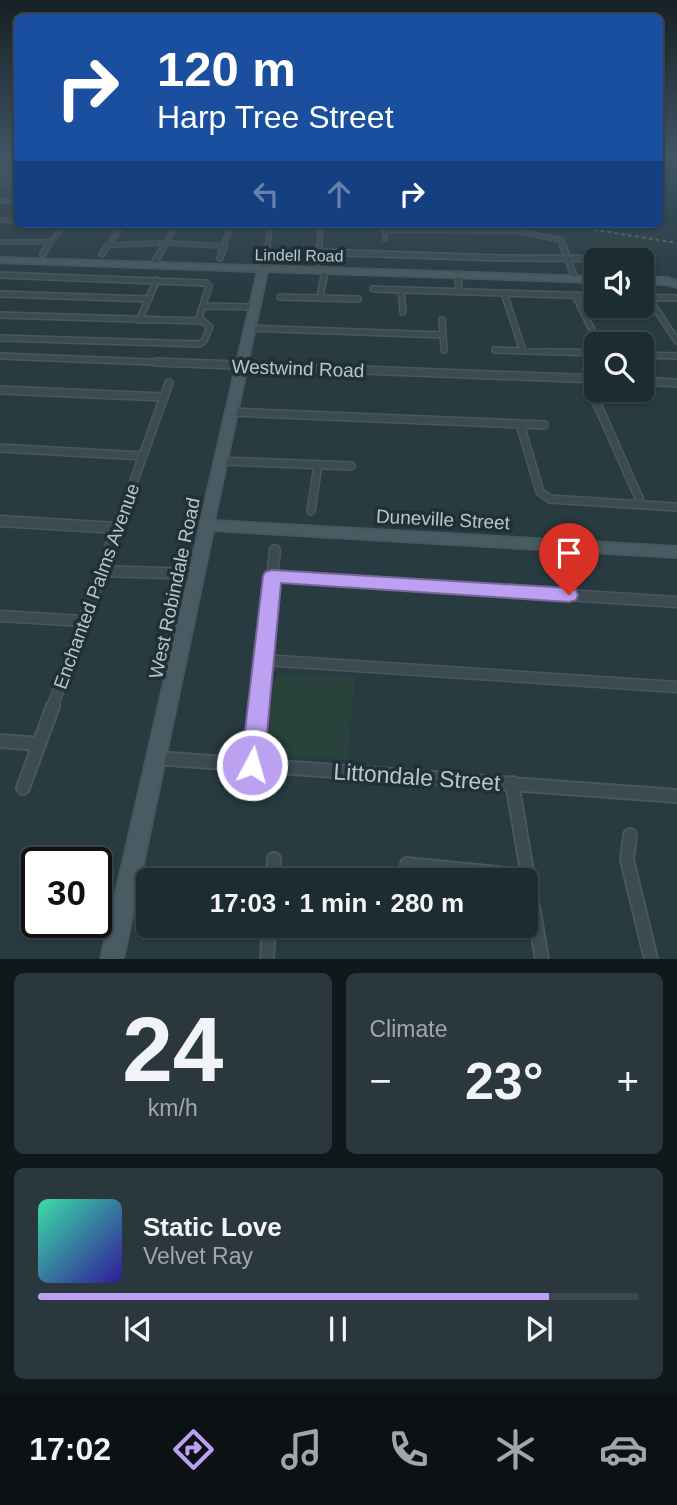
<!DOCTYPE html>
<meta charset="utf-8">
<style>
body{margin:0;font-family:Helvetica,sans-serif;background:#2a383d;color:#f1f3f6;height:100vh;display:flex;flex-direction:column;font-size:26px;white-space:nowrap}
*{box-sizing:border-box;margin:0}
p{font-size:23px;color:#a0a7ab}
.icon{flex:none;width:38px;height:38px;fill:none;stroke:currentColor;stroke-width:2;stroke-linecap:round;stroke-linejoin:round}
.map{position:relative;height:959px;overflow:hidden}
.side{display:flex;flex-direction:column;gap:14px;padding:14px;background:#10181b;flex:1}
.side>*{flex:none}
.banner{position:absolute;left:14px;top:14px;width:649px;height:214px;border-radius:10px;box-shadow:0 2px 5px #0004,0 0 0 2px #3b484d;background:#1a4fa0;color:#fff;overflow:hidden}
.tools{position:absolute;left:584px;top:248px;display:grid;gap:14px}
.tools a{display:grid;place-items:center;width:70px;height:70px;border-radius:10px;background:#1d2c31;box-shadow:0 2px 5px #0004,0 0 0 2px #3b484d;font-size:35px}
.speed{position:absolute;left:21px;top:847px;display:flex;gap:14px;font-size:35px;font-weight:700;text-align:center}
.speed>*{display:grid;place-content:center;width:91px;height:91px;border-radius:50%;background:#1d2c31;box-shadow:0 2px 5px #0004,0 0 0 2px #3b484d;line-height:1}
.speed .limit{border:4px solid #111;border-radius:10px;background:#fff;color:#111}
.pin{position:absolute;display:grid;place-items:center;width:60px;height:60px;color:#fff;margin:-72px -30px;border-radius:50% 50% 50% 0;rotate:-45deg;box-shadow:0 0 7px #0007}
.pin .icon{rotate:45deg}
.me{position:absolute;width:77px;margin:-38px;rotate:6deg;stroke-linejoin:round;filter:drop-shadow(0 0 5px #0008)}
.turn{display:flex;align-items:center;gap:24px;height:147px;padding:0 28px;font-size:32px}
.turn .icon{width:91px;height:91px;stroke-width:2.5}
.turn b{display:block;font-size:49px;line-height:60px}
.lanes{display:flex;align-items:center;height:66px;padding:0 28px;background:#0003;justify-content:center;gap:35px;direction:ltr}
.lanes .off{opacity:.35}
.big{font-size:52px;font-weight:600;line-height:1.1}
.side .card{flex:1;display:flex;flex-direction:column;justify-content:center;gap:10px;min-width:0;padding:0 24px;border-radius:10px;background:#2a383d}
.side .dial{align-items:center;gap:0}
.dial b{font-size:91px;line-height:1}
.song{display:flex;align-items:center;gap:21px}
.cover{width:84px;height:84px;border-radius:10px;background:linear-gradient(135deg,hsl(160 70% 55%),hsl(250 70% 35%))}
.played{height:7px;border-radius:4px;background:linear-gradient(90deg,#bca0f2 85%,#3b484d 85%)}
.keys{display:flex;justify-content:space-around;direction:ltr}
.heat{display:flex;justify-content:space-between;align-items:center;font-size:38px;direction:ltr}
.side .tiles{flex:1;display:grid;gap:14px;grid-template-columns:1fr 1fr}
.card:last-child{grid-column:span 2}
.trip{position:absolute;left:136px;top:868px;width:402px;height:70px;border-radius:10px;background:#1d2c31;box-shadow:0 2px 5px #0004,0 0 0 2px #3b484d;font-weight:600;line-height:70px;text-align:center}
.menu{display:flex;height:112px;justify-content:space-around;align-items:center;background:#0c1214;color:#a0a7ab}
.menu .icon{width:49px;height:49px}
.menu .selected{color:#bca0f2}
.menu b{font-size:32px;color:#f1f3f6}
.map>svg:first-child{display:block}
</style>
<div class="map">
<svg width="677" height="959" viewBox="0 0 677 959">
<rect width="100%" height="100%" fill="#273b41"/>
<!-- green -->
<path fill="#29423c" d="M287,673L355,676L348,760L281,755L272,752L267,747L274,681L278,674Z"/>
<!-- water -->
<path fill="#1a363f" d="M660,168H677V226L649,224H660Z"/>
<g fill="none" stroke-linecap="round" stroke-linejoin="round">
<!-- street-far4 casing -->
<g stroke="#48575d" stroke-width="6">
<path id="street-far4" d="M0,158H18
M0,179L18,163
M0,183L18,184
M0,201H18
M0,220L18,221
M384,224L385,239
M384,230L516,231L561,240L564,248
M0,242H51
M108,245L167,243L224,246
M47,248L64,224
M106,248L123,224
M163,248L177,224
M223,248L231,224
M267,248L271,224
M319,248L321,224"/>
</g>
<!-- street-far3 casing -->
<g stroke="#48575d" stroke-width="8">
<path id="street-far3" d="M563,246L575,279
M318,252L503,258L651,259
M43,254L48,246
M102,254L107,246
M220,258L224,246
M318,262L319,246
M153,265L164,246
M263,269L267,246
M458,274L459,292
M0,275L206,283L209,286L199,318L210,327L204,341L199,344L0,338
M373,289L597,296
M401,290L403,312
M504,293L523,351
M0,294L148,299
M575,295L592,330
M280,297L358,299
M642,297L675,298
M648,297L677,341
M320,298L325,270
M203,306L255,307
M0,315L200,321
M139,320L157,280
M442,320L444,350
M250,328L443,335
M495,350L597,353
M642,355L677,356
M0,356L201,364"/>
</g>
<!-- street-far2 casing -->
<g stroke="#48575d" stroke-width="10">
<path id="street-far2" d="M156,362L597,379
M586,379L642,505
M642,381L677,383
M0,390L164,397
M232,412L544,425
M520,424L540,492L550,499L676,507
M0,448L143,456
M221,461L351,466
M311,511L318,465
M122,514L169,383"/>
</g>
<!-- street-far1 casing -->
<g stroke="#48575d" stroke-width="13">
<path id="street-far1" d="M0,521L116,528
M101,571L197,574
M272,576L677,602
M0,616L83,621
M263,660L677,687
M52,708L123,512
M258,708L275,550"/>
</g>
<!-- street casing -->
<g stroke="#48575d" stroke-width="16">
<path id="street" d="M0,741L38,744
M156,758L677,796
M252,765L258,706
M512,783L542,959
M23,788L53,706
M630,835L627,860L651,959
M407,864L528,876
M273,880L274,859
M129,894H149
M267,959L269,926"/>
</g>
<!-- secondary casing -->
<g stroke="#48575d" stroke-width="4">
<path id="secondary" d="M0,258L597,277V282L267,271L214,521L677,547V557L213,530L123,959H101L258,271L0,262Z
M642,278H668L677,281V287L667,284H642Z"/>
</g>
<!-- street-far4 -->
<use href="#street-far4" stroke="#3b4b51" stroke-width="4.5"/>
<!-- street-far3 -->
<use href="#street-far3" stroke="#3b4b51" stroke-width="5"/>
<!-- street-far2 -->
<use href="#street-far2" stroke="#3b4b51" stroke-width="7"/>
<!-- street-far1 -->
<use href="#street-far1" stroke="#3b4b51" stroke-width="10"/>
<!-- street -->
<use href="#street" stroke="#3b4b51" stroke-width="12"/>
<!-- secondary -->
<use href="#secondary" fill="#495c63" fill-rule="evenodd"/>
<!-- rail -->
<path stroke="#5d7177" stroke-width="2" stroke-dasharray="3.5 3.5" stroke-linecap="butt" d="M559,224L677,243"/>
</g>
<!-- sky -->
<linearGradient id="sky" x2="0" y2="1"><stop stop-color="#152024"/><stop offset="0.54" stop-color="#415565"/><stop offset="1" stop-color="#415565" stop-opacity="0"/></linearGradient>
<rect width="677" height="292" fill="url(#sky)"/>
<!-- route -->
<path fill="#bca0f2" stroke="#7a689d" stroke-width="2" d="M272,570L569,588L576,590L578,595L576,600L569,602L281,583L264,765L261,772L252,775L244,772L241,765L263,576L265,572Z"/>
<g text-anchor="middle" stroke-width="7" stroke-linejoin="round" paint-order="stroke">
<!-- far-street labels -->
<g font-size="16" fill="#b8c6cb" stroke="#203036">
<text transform="translate(299 255) rotate(1)" y="6">Lindell Road</text>
</g>
<!-- street labels -->
<g font-size="19" fill="#b8c6cb" stroke="#203036">
<text transform="translate(298 368) rotate(2)" y="7">Westwind Road</text>
<text transform="translate(443 519) rotate(3)" y="7">Duneville Street</text>
<text transform="translate(96 586) rotate(-70)" y="7">Enchanted Palms Avenue</text>
<text transform="translate(174 588) rotate(-78)" y="7">West Robindale Road</text>
</g>
<!-- near-street labels -->
<g font-size="23" fill="#b8c6cb" stroke="#203036">
<text transform="translate(417 777) rotate(4)" y="8">Littondale Street</text>
</g>
</g>
</svg>
<div class="tools">
<a><svg class="icon" aria-label="sound" viewBox="0 0 24 24"><path d="M4 9h4l5-4v14l-5-4H4zM17 9q2 3 0 6"/></svg></a>
<a><svg class="icon" aria-label="search" viewBox="0 0 24 24"><circle cx="10" cy="10" r="6"/><path d="M15 15l6 6"/></svg></a>
</div>
<div class="speed"><div class="limit">30</div></div>
<div class="pin" style="left:569px;top:595px;background:#d93025"><svg class="icon" aria-label="arrive" viewBox="0 0 24 24"><path d="M6 21V4h12l-3 4 3 4H6"/></svg></div>
<svg class="me" style="left:252px;top:765px" viewBox="-20 -20 40 40"><circle r="17" fill="#bca0f2" stroke="#fff" stroke-width="3"/><path d="M0-11L8 9 0 5-8 9z" fill="#fff"/></svg>
<div class="trip">17:03 · 1 min · 280 m</div>
<div class="banner">
<div class="turn"><svg class="icon" aria-label="right" viewBox="0 0 24 24"><path d="M7 20v-9h11M14 6l5 5-5 5"/></svg><div><b>120 m</b>Harp Tree Street</div></div>
<div class="lanes"><svg class="icon off" aria-label="left" viewBox="0 0 24 24"><path d="M17 20v-9H6M10 6l-5 5 5 5"/></svg><svg class="icon off" aria-label="ahead" viewBox="0 0 24 24"><path d="M12 20V5M6 11l6-6 6 6"/></svg><svg class="icon" aria-label="right" viewBox="0 0 24 24"><path d="M7 20v-9h11M14 6l5 5-5 5"/></svg></div>
</div>
</div>
<section class="side">
<div class="tiles">
<div class="card dial"><b>24</b><p>km/h</p></div>
<div class="card"><p>Climate</p>
<div class="heat"><a>−</a><b class="big">23°</b><a>+</a></div>
</div>
<div class="card">
<div class="song"><i class="cover"></i><div><b>Static Love</b><p>Velvet Ray</p></div></div>
<div class="played"></div>
<div class="keys"><svg class="icon" aria-label="previous" viewBox="0 0 24 24"><path d="M18 5L8 12l10 7zM5 5v14"/></svg><svg class="icon" aria-label="pause" viewBox="0 0 24 24"><path d="M8 5v14M16 5v14"/></svg><svg class="icon" aria-label="next" viewBox="0 0 24 24"><path d="M6 5l10 7-10 7zM19 5v14"/></svg></div>
</div>
</div>
</section>
<nav class="menu">
<b>17:02</b>
<svg class="icon selected" aria-label="directions" viewBox="0 0 24 24"><path d="M12 3l9 9-9 9-9-9zM9 14v-3h6M13 9l2 2-2 2"/></svg>
<svg class="icon" aria-label="music" viewBox="0 0 24 24"><path d="M9 18V5l10-2v13"/><circle cx="6" cy="18" r="3"/><circle cx="16" cy="16" r="3"/></svg>
<svg class="icon" aria-label="phone" viewBox="0 0 24 24"><path d="M5 4h4l2 5-3 2q2 4 5 5l2-3 5 2v4C11 20 4 13 5 4z"/></svg>
<svg class="icon" aria-label="climate" viewBox="0 0 24 24"><path d="M12 3v18M4 7l16 10M4 17L20 7"/></svg>
<svg class="icon" aria-label="car" viewBox="0 0 24 24"><path d="M5 17H2v-5l4-1 3-4h7l3 4 3 1v5h-3M9 17h6M6 11h13"/><circle cx="7" cy="17" r="2"/><circle cx="17" cy="17" r="2"/></svg>
</nav>
